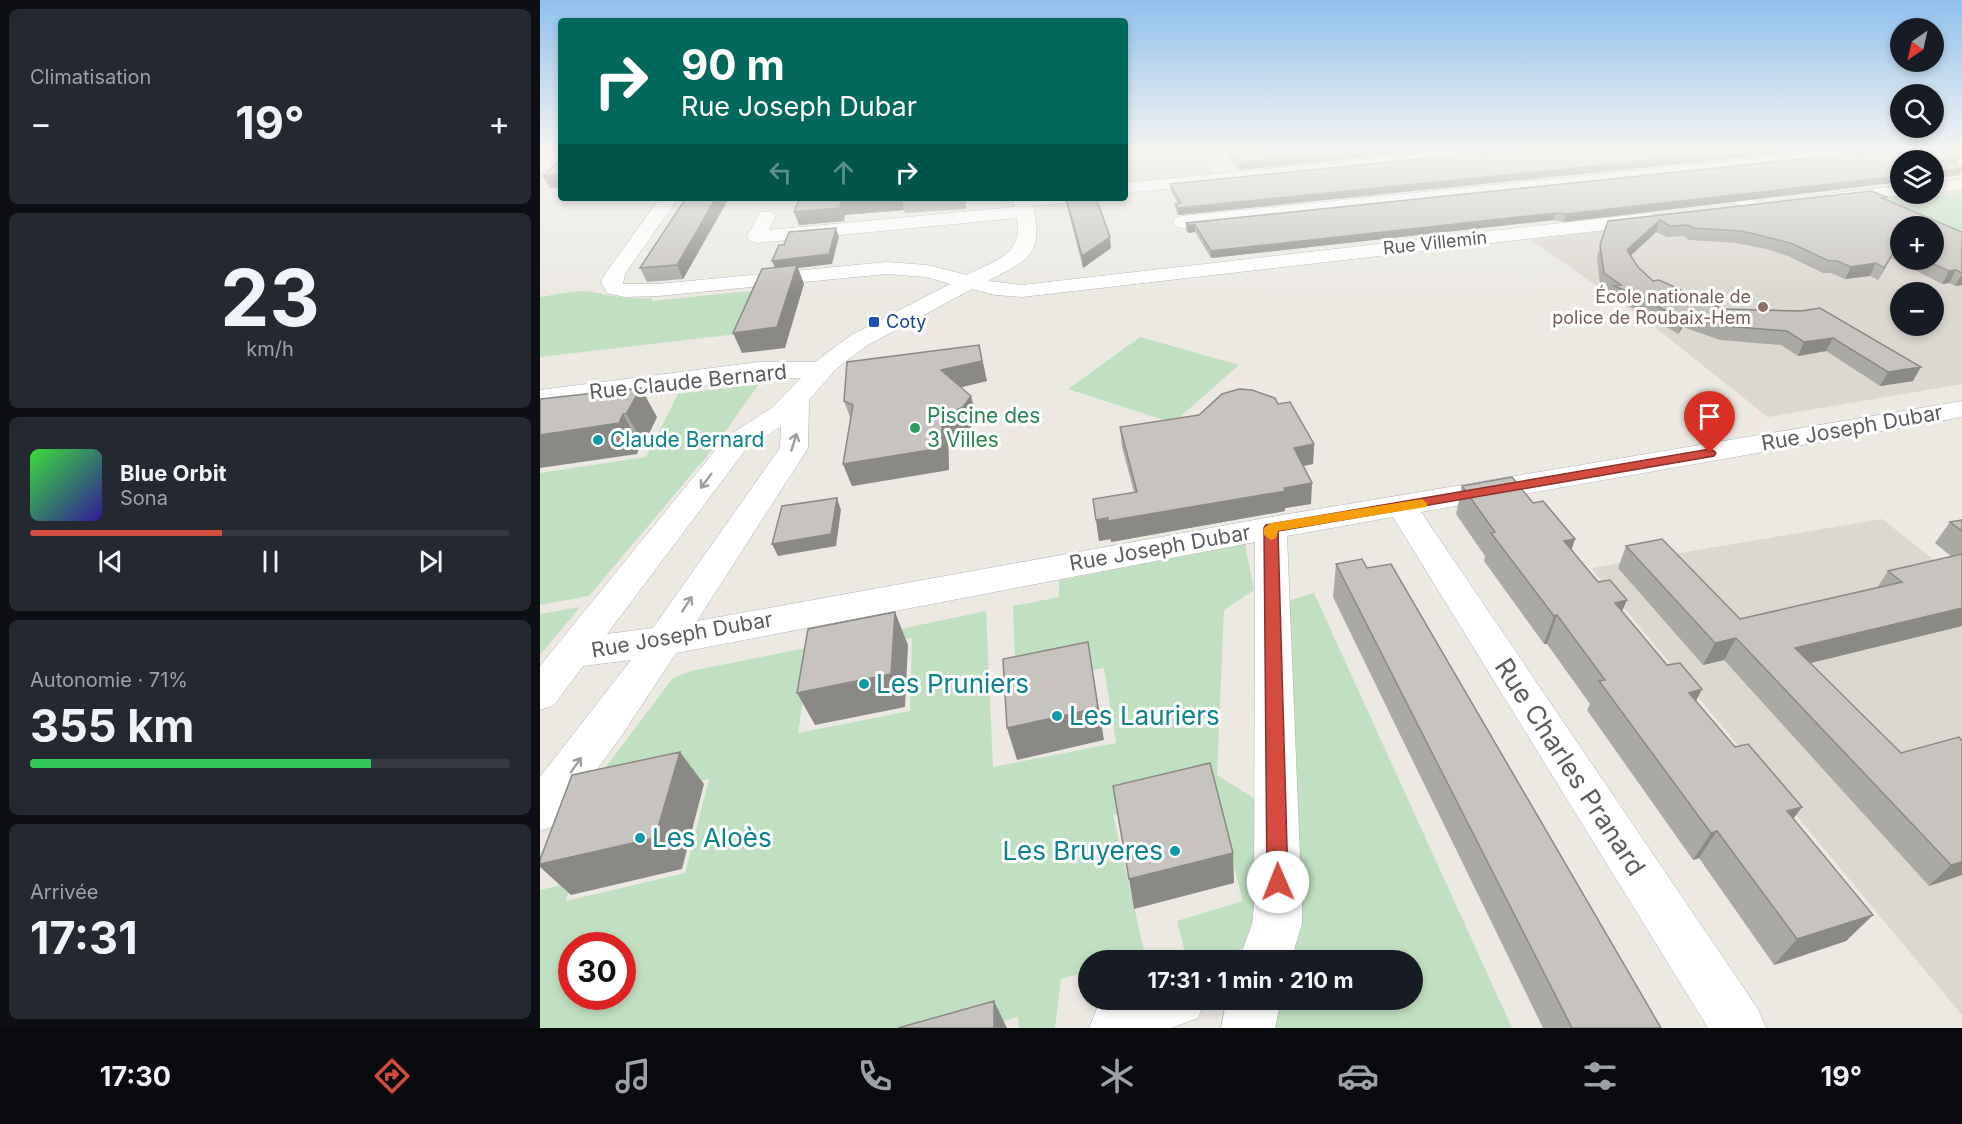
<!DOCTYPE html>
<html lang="fr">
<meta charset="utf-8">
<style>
body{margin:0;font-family:Inter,sans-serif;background:#242831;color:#f1f3f6;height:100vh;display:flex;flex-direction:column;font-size:22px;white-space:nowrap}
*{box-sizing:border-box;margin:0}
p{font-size:20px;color:#9ea1a6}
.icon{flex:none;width:33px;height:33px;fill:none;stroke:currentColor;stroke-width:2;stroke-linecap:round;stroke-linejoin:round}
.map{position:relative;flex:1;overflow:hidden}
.side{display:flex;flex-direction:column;gap:9px;padding:9px;background:#0d0f14;width:540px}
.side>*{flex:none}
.hud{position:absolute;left:18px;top:18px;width:570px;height:183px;border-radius:6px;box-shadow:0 3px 9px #0003;background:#00695c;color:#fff;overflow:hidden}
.needle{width:39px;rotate:214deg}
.buttons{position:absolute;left:1350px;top:18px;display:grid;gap:12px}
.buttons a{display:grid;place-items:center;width:54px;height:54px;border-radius:50%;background:#171b24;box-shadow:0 3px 9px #0003;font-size:30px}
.speed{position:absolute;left:18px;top:932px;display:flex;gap:12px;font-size:30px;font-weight:700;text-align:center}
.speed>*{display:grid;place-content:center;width:78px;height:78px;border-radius:50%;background:#171b24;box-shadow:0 3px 9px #0003;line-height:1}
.speed .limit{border:9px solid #d22;background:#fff;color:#111}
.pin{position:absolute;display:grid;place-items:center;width:51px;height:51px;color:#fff;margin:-62px -26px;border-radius:50% 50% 50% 0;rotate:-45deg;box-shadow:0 0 6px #0007}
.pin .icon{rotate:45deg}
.me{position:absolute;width:66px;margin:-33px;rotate:359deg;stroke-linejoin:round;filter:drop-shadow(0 0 4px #0008)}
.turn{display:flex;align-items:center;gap:21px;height:126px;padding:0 24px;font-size:27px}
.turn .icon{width:78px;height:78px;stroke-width:2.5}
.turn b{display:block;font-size:42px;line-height:51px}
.lanes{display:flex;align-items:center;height:57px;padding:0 24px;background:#0003;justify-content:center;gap:30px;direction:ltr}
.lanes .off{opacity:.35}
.big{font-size:45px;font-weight:700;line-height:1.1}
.side .card{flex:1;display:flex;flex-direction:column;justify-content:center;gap:9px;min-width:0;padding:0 21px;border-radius:9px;background:#242831}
.side .dial{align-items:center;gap:0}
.dial b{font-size:78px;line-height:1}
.song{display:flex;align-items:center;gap:18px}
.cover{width:72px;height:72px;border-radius:9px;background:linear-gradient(135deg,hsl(120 70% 55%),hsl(250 70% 35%))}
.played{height:6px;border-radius:3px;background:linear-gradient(90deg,#d44b40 40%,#363941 40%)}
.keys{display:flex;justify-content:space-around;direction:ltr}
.heat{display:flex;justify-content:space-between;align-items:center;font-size:33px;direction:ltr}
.charge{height:9px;border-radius:4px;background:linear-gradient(90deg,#34c759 71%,#363941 0)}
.trip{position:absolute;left:538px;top:950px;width:345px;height:60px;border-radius:30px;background:#171b24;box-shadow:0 3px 9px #0003;font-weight:700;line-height:60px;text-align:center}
.tabs{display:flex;height:96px;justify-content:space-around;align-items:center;background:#090b0e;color:#9ea1a6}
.tabs .icon{width:42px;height:42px}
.tabs .on{color:#d44b40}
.tabs b{font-size:27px;color:#f1f3f6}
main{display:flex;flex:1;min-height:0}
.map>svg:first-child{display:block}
</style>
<main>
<section class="side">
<div class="card"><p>Climatisation</p>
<div class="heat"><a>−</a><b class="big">19°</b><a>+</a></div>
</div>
<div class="card dial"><b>23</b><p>km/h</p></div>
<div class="card">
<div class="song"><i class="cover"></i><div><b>Blue Orbit</b><p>Sona</p></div></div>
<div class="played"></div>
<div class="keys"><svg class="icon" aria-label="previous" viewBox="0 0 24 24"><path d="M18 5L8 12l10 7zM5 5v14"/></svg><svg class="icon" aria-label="pause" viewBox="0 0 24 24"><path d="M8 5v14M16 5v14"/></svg><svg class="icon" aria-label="next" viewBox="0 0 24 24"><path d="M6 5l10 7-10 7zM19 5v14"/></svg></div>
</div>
<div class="card"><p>Autonomie · 71%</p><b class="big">355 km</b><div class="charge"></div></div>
<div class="card"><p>Arrivée</p><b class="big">17:31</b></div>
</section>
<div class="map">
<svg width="1422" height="1028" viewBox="0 0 1422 1028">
<rect width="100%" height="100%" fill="#ebe9e2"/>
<!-- education -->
<path fill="#dbd8d0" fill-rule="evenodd" d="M1356,195L1365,199L1382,197L1422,213V384L1228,417L1107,321L991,240L1204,212ZM1360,226H1394V260H1360ZM1360,292H1394V326H1360Z
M1342,519L1422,582V1015L1051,568Z"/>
<!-- green -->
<path fill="#c1e0c1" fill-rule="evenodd" d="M585,151H650L655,158L666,161L676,175L585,183Z
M1422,191V232L1394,226L1324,200L1350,196L1372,204Z
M261,286L206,333L0,357V297C15,295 37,289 52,292C73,296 89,300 112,298V301Z
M600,337L699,365L633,423L528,389Z
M219,384L173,449L49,596L0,605V473L106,457L138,394Z
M705,544L714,590L684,610L677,775L715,799L722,891L713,933L703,947L684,960H647L637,921L703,901L674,789L573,815L605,955L587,960H549V971L521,979L515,1028H479L478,1017L438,1028H0V890L31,883L26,901L145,873L169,779L46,806L0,865V854L133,678L151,671L271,647L258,733L370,711L372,638L287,654L289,644L446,611L453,767L576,743L564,668L476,685L473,606L519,597V581L522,580ZM32,945H82V996H32Z
M774,593L972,1028H734L742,999H873V960H753L744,602Z
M40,607L0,655V614Z"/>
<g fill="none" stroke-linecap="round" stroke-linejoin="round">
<!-- street casing -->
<g stroke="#afb2b6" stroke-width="1">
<path id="street" d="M14,151H21V160L0,173V161Z
M910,151H966L958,156L585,193V183Z
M1095,151H1115L1145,166L1289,151H1344L1336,156L1161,174L1220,203L1223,207L1220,211L1214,212L1140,176L642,228L635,226L633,222L635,218L642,216L1124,168Z
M1386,151H1411L1422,154V164L1389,154Z
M1422,179V189L1394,193V183Z
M1360,186V194L1366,195L1293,203L1287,202L1284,198L1287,194L1293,193Z
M120,198H138L85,274L83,284H118L347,262L387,265L427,275C455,260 483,256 477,218L217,243L210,241L207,237L220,212H232L235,216L229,230L475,207L473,198H535L532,202L493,206C504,256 488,259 448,281L482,285L1109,213L1116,215L1118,219L1116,223L1109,225L482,297L455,295L432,289L326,346L296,369L269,400L268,448L157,621L731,517L1422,401V417L881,512L1218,1009L1226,1028H1168L853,517L747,536L762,906V924L751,960H699L712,924L714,906L715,542L136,653L82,735L16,825L0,831V777L91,660L43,666L14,705L0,710V666L186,437L232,408L261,378H219L0,406V390L219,362H275L310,336L410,284L386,277L347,274L118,296L85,297L67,293L61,282L65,274ZM241,426L240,448L113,628L67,634L206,449Z
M565,999H666L658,1018L631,1028H549L560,1001Z
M687,999H741L735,1028H681Z"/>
</g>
<!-- street -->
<use href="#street" fill="#fff" fill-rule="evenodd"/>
</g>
<!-- wall -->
<path fill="#aba9a4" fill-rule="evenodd" d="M684,151H886L699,170Z
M1266,151L638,215L636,211L635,204H638L631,191L630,184L959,152Z
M1339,152L1416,165L1422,167V173L1421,175L1360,160V182L1024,222L1014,220L671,258L655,232L648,233L646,230V223Z
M146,198H189L143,279L107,282L100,268Z
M260,198H426V209L365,213L364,210L305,215L304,221L259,225Z
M525,198H556L571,248L543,268Z
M1345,200L1422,232V285L1415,286L1409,283L1402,284L1351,258L1338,280L1330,276L1305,279L1291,273H1283L1248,256L1226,249L1196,243L1149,240L1144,236L1127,237L1116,232L1091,255L1098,267L1113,281L1183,309L1261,311L1373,381L1340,386L1286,351L1258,356L1241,345L1180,340L1143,327L1138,334L1100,311L1070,299L1072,293L1060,285L1057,257L1068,221ZM1360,226L1394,260H1360Z
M439,345L447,381L421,387L437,418L429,429L408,437L409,470L312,486L303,464L311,420L304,401Z
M0,399L117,417L104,444H100L97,454Z
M738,404L774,444L773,464L763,466L771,504L745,508V511L571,542V539L559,541L553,499L594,492L582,447L580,427Z
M922,486L993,503L1035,539L1031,550L1127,665L1162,689L1156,701L1195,747L1262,807L1253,819L1333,915L1306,941L1234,965L1159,858L1153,860L1047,710L1050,704L1007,644H1004L944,561L945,556L916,514Z
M1422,520V626L1270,663L1361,753L1422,875L1389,886L1184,660L1163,665L1078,568L1086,546L1200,619L1337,588L1348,571L1412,557L1395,543L1410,522Z
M796,564L827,568L1121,1028H1003L793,597Z"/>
<!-- shaded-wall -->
<path fill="#8b8986" d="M822,151H886L699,170V163Z
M1205,151H1266L638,215V208Z
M1419,158L1416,165L1402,160Z
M1422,168L1421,175L1394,178V172Z
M21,174V187L10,188L3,176Z
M1360,176V182L1024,222L1026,214Z
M176,198H189L143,279L137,265Z
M351,198H362V200L364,210L305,215L304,221L259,225L254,212L301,202Z
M1016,213L1014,220L671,258V251Z
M1120,220L1116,232L1084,262L1087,250Z
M647,225H655V232L648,233Z
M296,228L299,237L292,264L258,268L264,284L245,348L202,353L193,333L236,270L232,261Z
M570,237L571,248L543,268L542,256Z
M1357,246L1351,258L1338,280L1344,268Z
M1336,263L1330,276L1305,279L1311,267Z
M1416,270L1409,283L1402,284L1409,271Z
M1422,274V285L1415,286Z
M1148,314L1143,327L1138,334L1143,321Z
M1293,338L1286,351L1258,356L1264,342Z
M439,345L447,381L406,391L401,370Z
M1381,367L1373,381L1340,386L1348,372Z
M101,388L117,417L104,444L86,414Z
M431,396L437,418L429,429L408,437L409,470L312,486L303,464L402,416Z
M83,414L100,444L97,454L0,468V435Z
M774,444L773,464L753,468L754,448Z
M772,483L771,504L745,508V511L571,542L568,521Z
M297,498L301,510L296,546L238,556L232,544Z
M568,518L571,539L559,541L556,520Z
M1035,539L1026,567L1024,541Z
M1087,600L1075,628V603Z
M1422,608V626L1242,670L1255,648Z
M355,612L368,645L365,707L275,725L257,693Z
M1017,615L1007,644H1004L1014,616Z
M1196,638L1184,660L1163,665L1175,643Z
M548,642L564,740L477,760L467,728Z
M1162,689L1147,718L1149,693Z
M140,752L164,784L142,869L31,895L0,867V864Z
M1262,807L1241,835L1247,811Z
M1177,831L1159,858L1153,860L1171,833Z
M693,853L694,883L594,909L589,879Z
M1422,862V875L1389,886L1411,865Z
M1333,915L1306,941L1234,965L1257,939Z
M454,1001L467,1028H454Z"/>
<!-- building -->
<path fill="#c7c4bf" stroke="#8b8986" stroke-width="1.5" d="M689,151H822L699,163Z
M960,151H1205L638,208L635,204L641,203L630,184Z
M1340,151H1396L1419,158L1402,160L1422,167V168L1394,172V160H1360V176L1026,214L1016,213L671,251L655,225H647L646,223Z
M21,160V174L3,176Z
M1331,191L1347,197L1342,198L1422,232V273L1416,270L1409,271L1384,260H1394V226H1360V248L1357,246L1344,268L1336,263L1311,267L1297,261H1289L1253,244L1231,238L1201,231L1153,228L1148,225L1130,226L1120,220L1087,250L1098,267L1113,281L1119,280L1183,309L1261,311L1280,308L1381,367L1348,372L1293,338L1264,342L1247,331L1185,326L1148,314L1143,321L1104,298L1074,286L1081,285L1064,273L1060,245L1068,221Z
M146,198H176L137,265L100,268Z
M260,198H351L301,202L300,208L254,212Z
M362,198H395L362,200Z
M526,198H556L570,237L542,256Z
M296,228L289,254L232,261L239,245H244L249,232Z
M257,265L237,327L193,333L222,269Z
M439,345L442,361L401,370L431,396L423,407L402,416V448L303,464L313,405L304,401L307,362Z
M101,388L86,414H83L79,423L0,435V399Z
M699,389L712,390L735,398L738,404L750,402L774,444L754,448L772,483L744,488L746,491L568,521V518L556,520L553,499L597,492L580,427L659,415L682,394Z
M972,477L993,503L1003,501L1035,539L1024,541L1058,582L1070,580L1087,600L1075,603L1127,665L1140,663L1162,689L1149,693L1195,747L1208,744L1262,807L1247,811L1333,915L1257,939L1177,831L1171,833L1059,681L1065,680L1017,615L1014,616L951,533L955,532L922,486Z
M297,498L291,534L232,544L242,506Z
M1422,520V531L1410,522Z
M1122,539L1200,619L1362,582L1348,571L1422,554V608L1255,648L1361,753L1419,737L1422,741V862L1411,865L1196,638L1175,643L1086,546Z
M822,559L827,568L851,564L1121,1028H1032L796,564Z
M355,612L351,674L257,693L268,629Z
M548,642L558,708L467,728L463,659Z
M140,752L115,838L0,864V860L32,775Z
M670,763L693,853L589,879L573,786Z
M454,1001V1028H358Z"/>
<!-- one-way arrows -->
<defs><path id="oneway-shaft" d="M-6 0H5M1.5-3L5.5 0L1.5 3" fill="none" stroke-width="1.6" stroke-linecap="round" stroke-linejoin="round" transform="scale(1.5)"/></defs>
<g stroke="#9c9ea0">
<use href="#oneway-shaft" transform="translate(254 442) rotate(-73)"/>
<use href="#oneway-shaft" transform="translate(166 481) rotate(127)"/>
<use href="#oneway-shaft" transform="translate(147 604) rotate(-57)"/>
<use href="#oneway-shaft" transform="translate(36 765) rotate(-55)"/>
</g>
<!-- sky -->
<linearGradient id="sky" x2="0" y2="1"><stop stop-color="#8fc0ed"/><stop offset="0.51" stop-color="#f6f5f2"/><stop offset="1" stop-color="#f6f5f2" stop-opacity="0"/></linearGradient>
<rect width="1422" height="295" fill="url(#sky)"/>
<!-- route -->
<path fill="#d44b40" stroke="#8a312a" stroke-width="1.5" d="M1170,449L1174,451L1176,453L1174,456L738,531L748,882L745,889L738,892L730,889L727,882L724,528L726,525Z"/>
<!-- slow -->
<path fill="#f59e0b" d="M882,499L888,504L886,507L738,531L736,538L731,540L724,535V528L731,523Z"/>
<!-- markers -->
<circle fill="#8d6e63" stroke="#fff" stroke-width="2" cx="1223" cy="307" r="6"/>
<rect fill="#1a4fb4" stroke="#fff" stroke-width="2" x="328" y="316" width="12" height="12" rx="3"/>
<circle fill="#2e9e5b" stroke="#fff" stroke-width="2" cx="375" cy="428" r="6"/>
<g fill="#0f9aa8" stroke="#fff" stroke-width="2">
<circle cx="58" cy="440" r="6"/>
<circle cx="324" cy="684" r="6"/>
<circle cx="517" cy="716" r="6"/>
<circle cx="100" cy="838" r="6"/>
<circle cx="635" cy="851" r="6"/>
</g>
<g text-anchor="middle" stroke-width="6" stroke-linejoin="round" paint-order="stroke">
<!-- far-street labels -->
<g font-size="18" fill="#5a5d61" stroke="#fff">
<text transform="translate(895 243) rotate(-6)" y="6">Rue Villemin</text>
</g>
<!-- far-education labels -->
<g font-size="18" fill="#785e54" stroke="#fff" text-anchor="end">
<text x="1211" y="303">École nationale de<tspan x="1211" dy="21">police de Roubaix-Hem</tspan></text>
</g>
<!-- far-transit labels -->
<g font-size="18" fill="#164399" stroke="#fff" text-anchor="start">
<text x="346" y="328">Coty</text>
</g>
<!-- street labels -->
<g font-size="21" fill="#5a5d61" stroke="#fff">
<text transform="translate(148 382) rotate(-6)" y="7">Rue Claude Bernard</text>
<text transform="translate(1312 428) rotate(-10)" y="7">Rue Joseph Dubar</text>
<text transform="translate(620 548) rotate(-10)" y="7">Rue Joseph Dubar</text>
<text transform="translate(142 635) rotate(-10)" y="7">Rue Joseph Dubar</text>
</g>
<!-- leisure labels -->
<g font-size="21" fill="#27864d" stroke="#fff" text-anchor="start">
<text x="387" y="423">Piscine des<tspan x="387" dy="24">3 Villes</tspan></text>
</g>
<!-- culture labels -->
<g font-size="21" fill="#0d838f" stroke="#fff" text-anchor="start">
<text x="70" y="447">Claude Bernard</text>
</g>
<!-- near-culture labels -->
<g font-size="26" fill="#0d838f" stroke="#fff" text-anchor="start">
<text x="336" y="693">Les Pruniers</text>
<text x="529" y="725">Les Lauriers</text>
<text x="112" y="847">Les Aloès</text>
<text x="623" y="860" text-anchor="end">Les Bruyeres</text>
</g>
<!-- near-street labels -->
<g font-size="26" fill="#5a5d61" stroke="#fff">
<text transform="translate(1030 767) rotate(57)" y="9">Rue Charles Pranard</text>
</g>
</g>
</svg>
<div class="buttons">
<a><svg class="needle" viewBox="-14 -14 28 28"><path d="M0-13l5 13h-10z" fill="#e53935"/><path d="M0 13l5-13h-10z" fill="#9ea1a6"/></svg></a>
<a><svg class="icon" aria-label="search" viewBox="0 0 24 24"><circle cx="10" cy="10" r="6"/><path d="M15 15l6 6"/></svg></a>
<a><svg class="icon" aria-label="layers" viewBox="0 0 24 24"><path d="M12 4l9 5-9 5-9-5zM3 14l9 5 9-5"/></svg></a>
<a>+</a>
<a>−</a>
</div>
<div class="speed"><div class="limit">30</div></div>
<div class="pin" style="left:1170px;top:453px;background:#d93025"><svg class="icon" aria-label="arrive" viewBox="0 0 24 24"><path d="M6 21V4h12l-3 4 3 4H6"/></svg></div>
<svg class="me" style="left:738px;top:882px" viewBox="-20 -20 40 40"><circle r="19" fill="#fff"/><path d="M0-13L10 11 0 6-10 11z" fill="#d44b40"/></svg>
<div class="trip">17:31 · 1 min · 210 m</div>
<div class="hud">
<div class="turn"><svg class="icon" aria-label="right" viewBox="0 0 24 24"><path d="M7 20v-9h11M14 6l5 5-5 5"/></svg><div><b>90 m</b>Rue Joseph Dubar</div></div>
<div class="lanes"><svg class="icon off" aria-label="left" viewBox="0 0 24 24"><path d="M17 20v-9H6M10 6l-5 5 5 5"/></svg><svg class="icon off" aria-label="ahead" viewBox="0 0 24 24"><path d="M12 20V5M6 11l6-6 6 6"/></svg><svg class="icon" aria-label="right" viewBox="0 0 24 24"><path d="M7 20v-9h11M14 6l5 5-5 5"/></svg></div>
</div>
</div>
</main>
<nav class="tabs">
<b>17:30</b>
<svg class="icon on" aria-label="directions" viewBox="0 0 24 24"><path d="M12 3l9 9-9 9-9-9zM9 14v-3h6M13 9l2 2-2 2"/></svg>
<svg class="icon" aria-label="music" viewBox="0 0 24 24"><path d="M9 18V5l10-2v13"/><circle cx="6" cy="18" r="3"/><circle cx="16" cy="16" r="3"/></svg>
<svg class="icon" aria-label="phone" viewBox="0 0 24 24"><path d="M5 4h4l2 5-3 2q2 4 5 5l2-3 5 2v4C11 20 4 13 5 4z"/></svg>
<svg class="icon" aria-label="climate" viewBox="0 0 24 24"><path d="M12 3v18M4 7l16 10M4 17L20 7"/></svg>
<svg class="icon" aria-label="car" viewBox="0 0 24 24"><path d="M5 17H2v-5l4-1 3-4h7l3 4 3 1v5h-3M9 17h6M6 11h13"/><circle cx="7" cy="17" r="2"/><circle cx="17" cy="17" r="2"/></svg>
<svg class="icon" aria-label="filters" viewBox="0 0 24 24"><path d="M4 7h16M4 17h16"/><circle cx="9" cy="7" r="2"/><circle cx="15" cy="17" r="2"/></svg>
<b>19°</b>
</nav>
